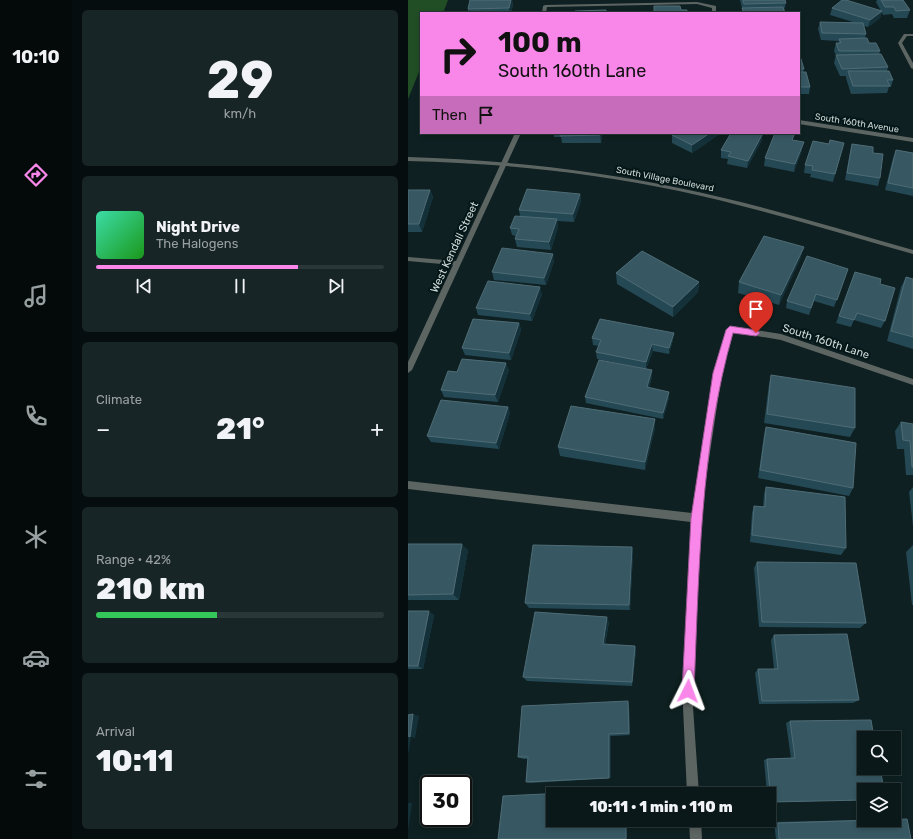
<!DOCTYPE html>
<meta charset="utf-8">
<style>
body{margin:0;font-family:Rubik,sans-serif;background:#182526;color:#f1f3f6;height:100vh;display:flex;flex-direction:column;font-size:15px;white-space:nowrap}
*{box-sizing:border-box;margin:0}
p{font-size:13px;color:#99a0a2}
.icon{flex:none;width:22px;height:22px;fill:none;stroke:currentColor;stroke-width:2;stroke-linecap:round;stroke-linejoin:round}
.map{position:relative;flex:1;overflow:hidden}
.panel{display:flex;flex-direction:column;gap:10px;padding:10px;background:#060d0e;width:336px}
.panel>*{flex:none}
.guide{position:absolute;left:12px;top:12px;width:380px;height:122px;border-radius:0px;box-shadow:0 2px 6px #0003,0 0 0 1px #2a3738;background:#f987e9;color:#111;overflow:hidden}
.tools{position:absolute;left:449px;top:731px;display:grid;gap:8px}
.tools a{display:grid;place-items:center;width:44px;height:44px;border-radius:0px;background:#0a1819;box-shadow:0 2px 6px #0003,0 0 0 1px #2a3738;font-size:20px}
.speed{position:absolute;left:12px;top:775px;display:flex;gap:8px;font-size:20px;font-weight:700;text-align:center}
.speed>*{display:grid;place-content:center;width:52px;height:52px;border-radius:50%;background:#0a1819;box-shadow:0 2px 6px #0003,0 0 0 1px #2a3738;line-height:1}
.speed .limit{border:2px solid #111;border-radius:6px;background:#fff;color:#111}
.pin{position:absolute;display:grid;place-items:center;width:34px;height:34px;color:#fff;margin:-41px -17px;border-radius:50% 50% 50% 0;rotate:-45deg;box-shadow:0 0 4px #0007}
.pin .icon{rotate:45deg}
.me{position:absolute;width:44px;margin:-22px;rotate:3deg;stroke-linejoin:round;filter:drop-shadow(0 0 3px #0008)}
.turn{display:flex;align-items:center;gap:14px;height:84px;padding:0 12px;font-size:18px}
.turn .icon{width:52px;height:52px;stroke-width:2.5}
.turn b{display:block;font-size:28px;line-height:34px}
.then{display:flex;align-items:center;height:38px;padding:0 12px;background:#0003;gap:8px;font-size:15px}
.big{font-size:30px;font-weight:800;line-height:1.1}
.panel .card{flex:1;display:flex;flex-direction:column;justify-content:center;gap:6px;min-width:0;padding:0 14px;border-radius:6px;background:#182526}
.panel .dial{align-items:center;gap:0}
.dial b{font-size:52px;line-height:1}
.song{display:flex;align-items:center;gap:12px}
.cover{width:48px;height:48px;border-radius:6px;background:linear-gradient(135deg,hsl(160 70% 55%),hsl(120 70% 35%))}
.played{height:4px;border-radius:2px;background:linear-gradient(90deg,#f987e9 70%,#2a3738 70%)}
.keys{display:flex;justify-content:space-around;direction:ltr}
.heat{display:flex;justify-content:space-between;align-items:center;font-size:22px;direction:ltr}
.charge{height:6px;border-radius:3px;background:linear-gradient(90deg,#34c759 42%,#2a3738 0)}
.trip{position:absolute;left:138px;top:787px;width:230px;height:40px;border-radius:0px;background:#0a1819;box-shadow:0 2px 6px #0003,0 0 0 1px #2a3738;font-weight:800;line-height:40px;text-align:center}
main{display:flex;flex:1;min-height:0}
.menu{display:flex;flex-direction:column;width:72px;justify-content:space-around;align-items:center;background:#040a0a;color:#99a0a2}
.menu .icon{width:28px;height:28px}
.menu .selected{color:#f987e9}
.menu b{font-size:18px;color:#f1f3f6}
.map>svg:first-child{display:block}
</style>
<main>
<nav class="menu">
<b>10:10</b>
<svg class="icon selected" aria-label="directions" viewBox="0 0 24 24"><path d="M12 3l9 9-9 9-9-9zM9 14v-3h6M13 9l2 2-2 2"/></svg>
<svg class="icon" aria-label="music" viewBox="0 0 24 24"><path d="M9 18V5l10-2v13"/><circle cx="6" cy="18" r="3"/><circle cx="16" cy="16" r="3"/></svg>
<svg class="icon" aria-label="phone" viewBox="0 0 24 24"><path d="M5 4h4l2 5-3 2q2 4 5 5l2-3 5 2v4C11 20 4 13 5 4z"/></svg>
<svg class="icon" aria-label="climate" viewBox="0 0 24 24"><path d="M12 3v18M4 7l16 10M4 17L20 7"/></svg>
<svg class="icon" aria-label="car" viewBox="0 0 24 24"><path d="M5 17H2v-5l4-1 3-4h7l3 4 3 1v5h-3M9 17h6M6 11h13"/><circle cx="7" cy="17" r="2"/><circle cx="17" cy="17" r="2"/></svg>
<svg class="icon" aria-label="filters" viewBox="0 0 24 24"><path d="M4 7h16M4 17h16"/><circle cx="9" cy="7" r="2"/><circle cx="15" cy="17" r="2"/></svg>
</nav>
<section class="panel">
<div class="card dial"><b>29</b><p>km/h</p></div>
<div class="card">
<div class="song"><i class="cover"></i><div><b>Night Drive</b><p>The Halogens</p></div></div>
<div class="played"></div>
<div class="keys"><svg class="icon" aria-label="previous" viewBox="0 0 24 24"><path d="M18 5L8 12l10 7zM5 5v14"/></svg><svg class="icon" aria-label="pause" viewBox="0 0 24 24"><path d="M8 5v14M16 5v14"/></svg><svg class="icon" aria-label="next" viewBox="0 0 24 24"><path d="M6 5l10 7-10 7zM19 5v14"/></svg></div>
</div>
<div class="card"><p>Climate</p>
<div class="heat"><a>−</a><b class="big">21°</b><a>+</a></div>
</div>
<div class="card"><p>Range · 42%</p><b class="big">210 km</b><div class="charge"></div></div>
<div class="card"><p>Arrival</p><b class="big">10:11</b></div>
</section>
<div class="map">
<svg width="505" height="839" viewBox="0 0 505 839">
<rect width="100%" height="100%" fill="#0e2021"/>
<!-- green -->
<path fill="#214e25" d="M0,0H40L35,13H13V67L0,99Z"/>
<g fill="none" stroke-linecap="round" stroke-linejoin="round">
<!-- minor -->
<path fill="#5d6562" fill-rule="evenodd" d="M289,2L308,6V13H304V8L289,4L139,7L138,13H134L135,6L137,5Z
M496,34H505V36H499L494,43L505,63V69L503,68L490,43Z
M391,120L505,138V142L391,124Z
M107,133H113L4,370L0,373V362L45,265L0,261V257L48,261Z
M322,326L373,334L505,379V385L373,340L325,332L314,373L292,518L285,707L291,794H279L275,707L283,522L0,489V481L284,513L306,373L318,329Z
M281,820H293L294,839H282Z"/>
<!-- tertiary -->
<path fill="#5d6562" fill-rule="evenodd" d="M0,157C91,160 181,169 271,188C350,204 427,228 505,250V254C427,232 350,208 271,191C181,172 91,163 0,161Z"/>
</g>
<!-- wall -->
<path fill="#254855" d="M103,0H104L105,5L103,13H60V9Z
M332,0H377L378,3L376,10L377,13H334V8Z
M469,0H495L502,10L499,18H486L484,14L475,15L474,12L472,18L460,27L456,26L458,34L457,38L461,43L472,51L471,54L480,67L479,71L485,80L483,87H481L479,93L443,94L438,78V76H432L426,63L428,55L426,51L428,43H430L431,41L413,40L410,29L412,22H445L422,15L424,8L473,11L468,2Z
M391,56L396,69L395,72L402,87L401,94H391Z
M27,133H77V134H27Z
M146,133H194L193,143H154L153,137H146Z
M267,133H313L284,153L264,143V135Z
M354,140L339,168L319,164L320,159L313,158V150Z
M385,140L394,150L386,172L356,166L357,158Z
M436,143L425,182L402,177L403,174L396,173L397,165L421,144Z
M444,144L465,153L472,178L470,186L437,180L442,152Z
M488,150L505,153V196L477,190L485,158Z
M0,190H22L25,197L14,232H0Z
M172,194L173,201L166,222L149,221L150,227L143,250L109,247L107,239L108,236L104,235L102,228L112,216L111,210Z
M393,257L371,305L330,293L331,282Z
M146,261L138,285L86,280L84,272Z
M440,269L426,307L406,301L401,315L378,308L379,301Z
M447,272L472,284L477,321L473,328L446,320L443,327L428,323Z
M208,273L291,282L290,292L265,317L209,284Z
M498,277L505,279V349L479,341L493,287Z
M134,294L124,321L70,315L68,308Z
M111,323L113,330L103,360L57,355L54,348Z
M184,338L265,340L261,354L245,351L238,369L189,359L188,352L191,346L185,345Z
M101,370L90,402L36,397L33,390Z
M363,375L447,428L442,437L356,423L361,384Z
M244,377L241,388L261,398L255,419L178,403L177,397Z
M100,407L102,413L91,449L23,442L19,436Z
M247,419V428L237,470L152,456L150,447Z
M493,422L505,424V475H498L496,449H489L487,431Z
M358,427L445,488L441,496L350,478L356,435Z
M358,487L438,548L433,555L342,542L344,513L346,506L355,507L356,494Z
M505,487V526L501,492Z
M0,544L60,550L51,600H0Z
M505,545V605H504L498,552Z
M224,547L225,554L222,610L121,608L117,603Z
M349,562L458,623L452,628L351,627L346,568Z
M0,611L26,615L15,669H0Z
M201,622L197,645L227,646L228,651L224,686L119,681L115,677Z
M366,635L451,700L445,703L351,704L347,673L350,669H366L363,640Z
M221,704L222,735L203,736V778L123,783L118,782L120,759H115L110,757Z
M382,721L456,800L361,802V794H359L356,760L359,759L383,758L378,723Z
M486,819H499L503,839H368L366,822L456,820H486Z"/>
<!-- shaded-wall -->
<path fill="#14313a" d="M103,0H104L105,5L103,13H102L101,8Z
M474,11L472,18L460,27L462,20Z
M193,133H194L193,143L192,135Z
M302,133H313L284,153V145Z
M355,133L354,140L339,168L340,161Z
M396,142L394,150L386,172L387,164Z
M22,190L25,197L14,232L11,224Z
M172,194L173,201L166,222L165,214Z
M149,219L150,227L143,250L141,242Z
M396,247L393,257L371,305L373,295Z
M145,254L146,261L138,285L136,278Z
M291,282L290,292L265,317V307Z
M132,287L134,294L124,321L122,314Z
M111,323L113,330L103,360L101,353Z
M266,333L265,340L261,354V348Z
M244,344L245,351L238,369V362Z
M98,363L101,370L90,402L87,395Z
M244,370V377L239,394V387Z
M261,392V398L255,419V413Z
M100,407L102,413L91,449L88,443Z
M247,419V428L237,470V462Z
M54,544L60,550L51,600L45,594Z
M224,547L225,554L222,610L221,605Z
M21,611L26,615L15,669L10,666Z
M199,617L201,622L196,649L195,644Z
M227,646L228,651L224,686V682Z
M220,701L221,704L222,735L221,733Z
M5,714L11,716L7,738L2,737Z
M201,734L203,736V778H201Z
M0,737L3,738L0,755Z
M0,803H4L0,831Z
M218,820H219V839H218Z"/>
<!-- building -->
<path fill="#375863" stroke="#4f6c76" d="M62,0H103L101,8L60,9Z
M335,0H377L378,3L336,4Z
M434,0H438L474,11L462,20L424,8Z
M473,0H495L502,10L488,11L486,7H477Z
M246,6H272L273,10H279V13H241V12H246Z
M375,7L377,13H336L334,8Z
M198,10V13H167V11Z
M412,22L455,23L458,34L414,33Z
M459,38L461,43H468L472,51H431L428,43H433L431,39Z
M473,54L480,67L434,69L428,55Z
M391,56H392L396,69H391Z
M440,71H481L485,80H479L482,86H445Z
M391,72H398L402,87H391Z
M153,133H193L192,135L152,136Z
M267,133H302L284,145L264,135Z
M323,133H355L340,161L320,156L323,152L313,150Z
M367,133H376L386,135L384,140L396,142L387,164L357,158Z
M422,140L436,143L427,174L404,170L405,166L397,165L405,141L421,144Z
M444,144L465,147V153L475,154L472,178L439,173Z
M488,150L505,153V188L480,183Z
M119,189L172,194L165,214L111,210Z
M0,190H22L11,224H0Z
M107,216L149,219L141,242L107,239L111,229L102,228Z
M356,236L396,247L373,295L331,282Z
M94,248L145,254L136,278L84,272Z
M234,251L291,282L265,307L208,273Z
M399,256L440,269L429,300L408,294L403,308L379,301Z
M447,272L473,279L472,284L487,288L477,321L449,313L446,320L431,316Z
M498,277L505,279V337L483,331Z
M80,281L132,287L122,314L68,308Z
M65,319L111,323L101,353L54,348Z
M192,319L266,333L261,348L244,344L238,362L188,352L193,340L184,338Z
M54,359L98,363L87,395L33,390L40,371L49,372Z
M191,360L244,370L239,387L261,392L255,413L177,397Z
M363,375L447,388V428L359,414Z
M33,400L100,407L88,443L19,436Z
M163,406L247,419L237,462L150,447Z
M493,422L505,424V467H504L502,441L495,440Z
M358,427L448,443L445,488L352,470Z
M358,487L437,497L438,548L344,535L346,506L357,507Z
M0,544H54L45,594L0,595Z
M125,545L224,547L221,605L117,603Z
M349,562L448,563L458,623L354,622Z
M0,611H21L10,666H0Z
M127,612L199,617L195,644L227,646L224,682L115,677Z
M439,634L451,700L354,701L350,669H370L366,635Z
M220,701L221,733L201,734V778L118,782L120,757H110L114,706Z
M5,714L2,737L0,736V715Z
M463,720L466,738H456V768H472L476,790H456V800L363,802L359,759L387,758L382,721Z
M218,790V794H145V820H218V839H90L95,796Z
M499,819L503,839H371L370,823Z"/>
<!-- route -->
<path fill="#f987e9" stroke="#a25897" d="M322,326L348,330L352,333L348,336L325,333C292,448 291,572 286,691L285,695L280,697L276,695L274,691L283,518L305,373L318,330Z"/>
<g text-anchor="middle" stroke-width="4" stroke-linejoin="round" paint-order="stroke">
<!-- far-street labels -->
<g font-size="9" fill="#cfdada" stroke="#051718">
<text transform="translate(449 123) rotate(9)" y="3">South 160th Avenue</text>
<text transform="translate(257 179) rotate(11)" y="3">South Village Boulevard</text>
</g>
<!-- street labels -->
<g font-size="11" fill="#cfdada" stroke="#051718">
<text transform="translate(46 247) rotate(-65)" y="4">West Kendall Street</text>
<text transform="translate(418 341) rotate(18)" y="4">South 160th Lane</text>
</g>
</g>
</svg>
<div class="tools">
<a><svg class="icon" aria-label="search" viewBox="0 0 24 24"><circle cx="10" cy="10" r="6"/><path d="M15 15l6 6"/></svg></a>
<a><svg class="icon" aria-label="layers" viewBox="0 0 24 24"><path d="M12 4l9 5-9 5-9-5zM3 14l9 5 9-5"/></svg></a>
</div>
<div class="speed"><div class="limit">30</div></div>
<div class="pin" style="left:348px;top:333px;background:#d93025"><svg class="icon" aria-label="arrive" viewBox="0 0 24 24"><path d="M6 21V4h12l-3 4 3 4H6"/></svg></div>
<svg class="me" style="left:280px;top:691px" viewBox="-20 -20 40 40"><path d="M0-17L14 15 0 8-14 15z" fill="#f987e9" stroke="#fff" stroke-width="4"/></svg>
<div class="trip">10:11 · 1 min · 110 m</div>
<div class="guide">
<div class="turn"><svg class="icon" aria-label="right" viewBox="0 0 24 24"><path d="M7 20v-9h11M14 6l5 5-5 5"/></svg><div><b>100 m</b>South 160th Lane</div></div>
<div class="then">Then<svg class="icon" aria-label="arrive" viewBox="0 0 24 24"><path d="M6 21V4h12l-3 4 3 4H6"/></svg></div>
</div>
</div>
</main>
